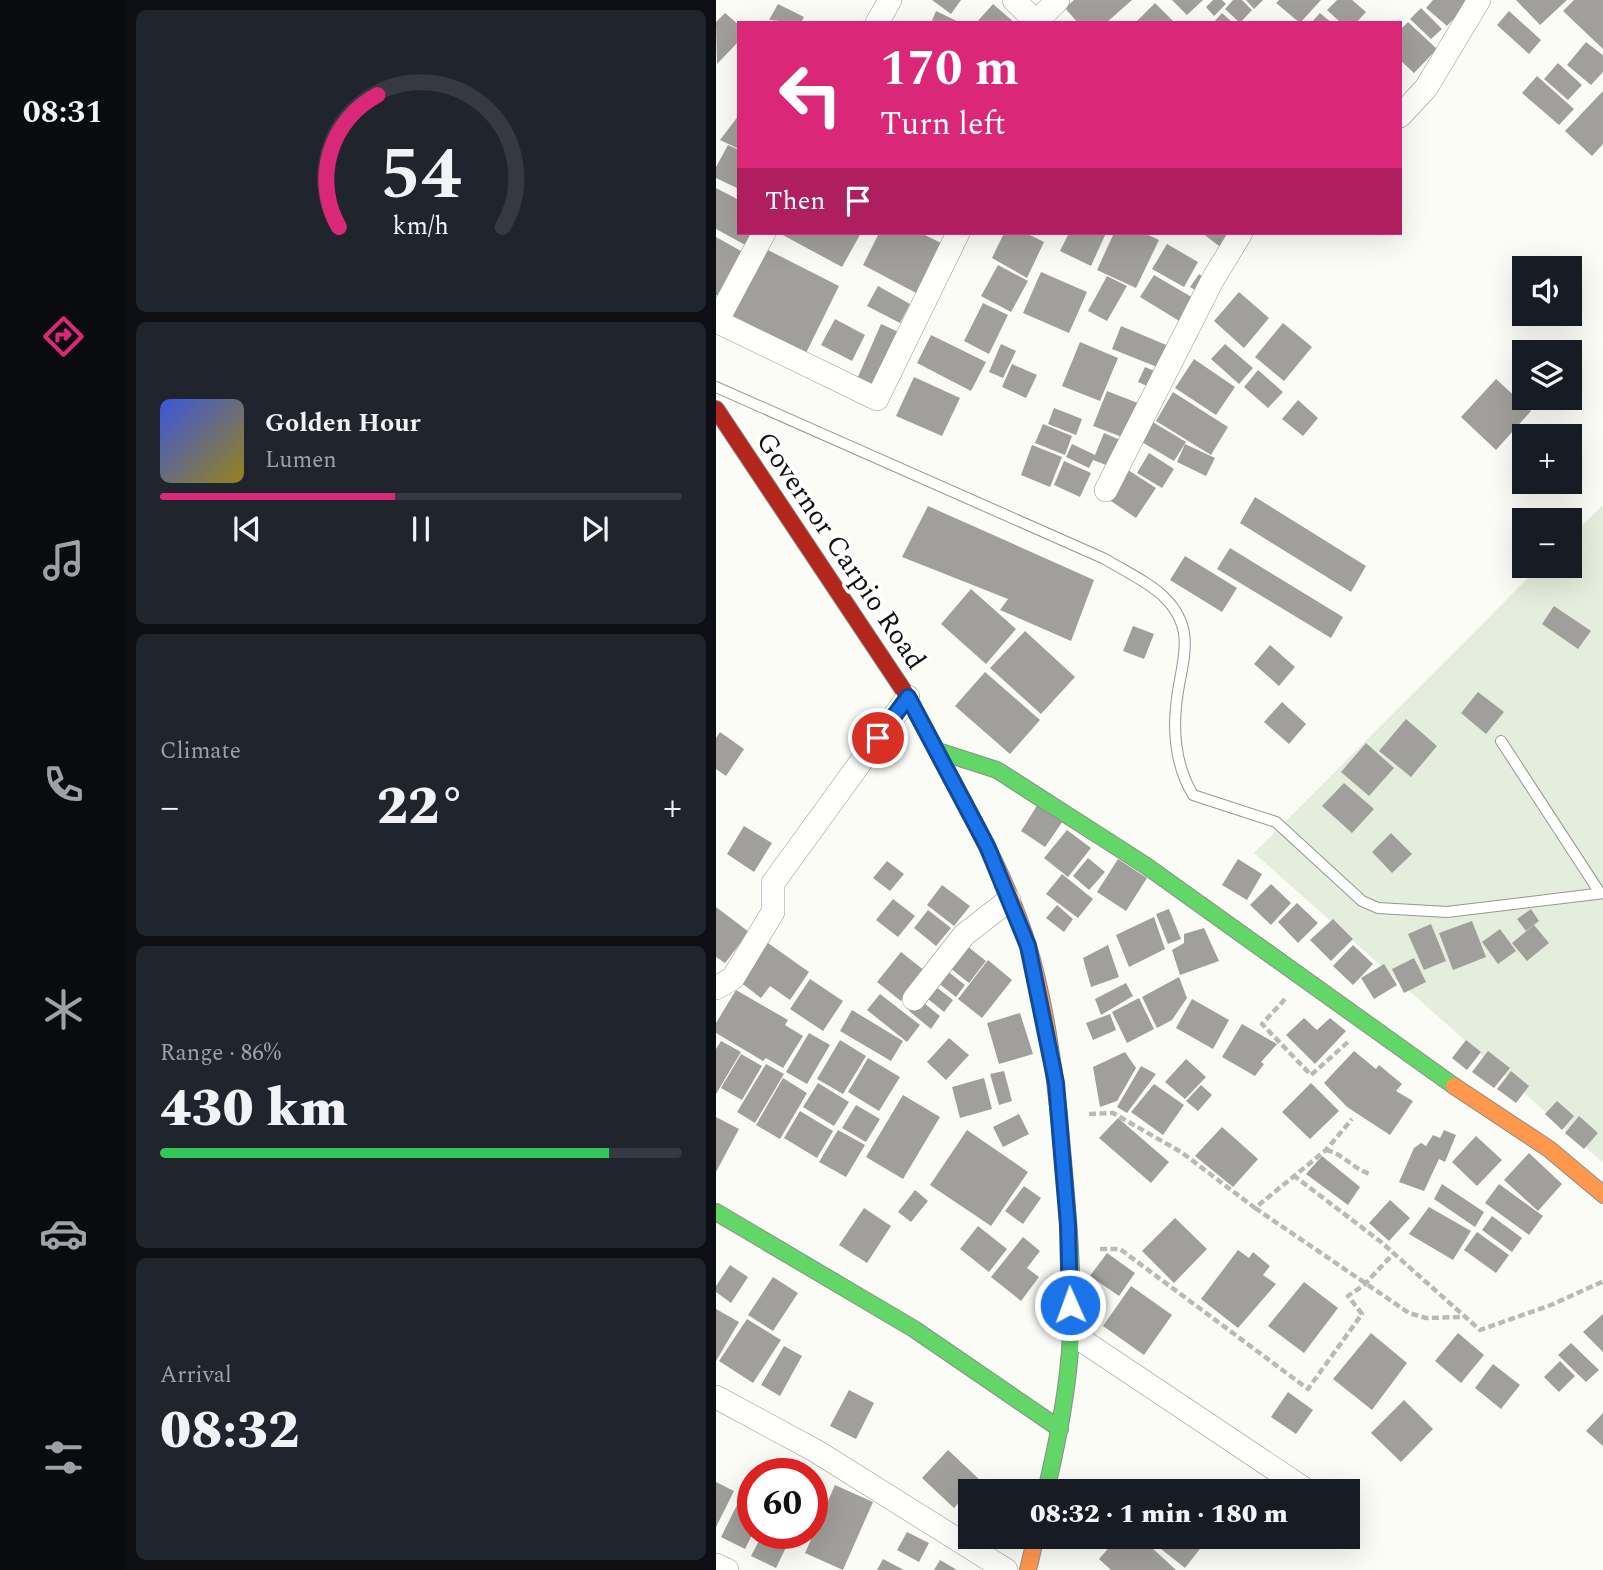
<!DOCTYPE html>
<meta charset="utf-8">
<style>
body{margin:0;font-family:Spectral,serif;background:#20242c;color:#f1f3f6;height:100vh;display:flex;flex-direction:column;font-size:26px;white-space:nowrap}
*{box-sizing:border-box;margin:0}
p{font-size:23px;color:#9ea1a6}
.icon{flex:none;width:38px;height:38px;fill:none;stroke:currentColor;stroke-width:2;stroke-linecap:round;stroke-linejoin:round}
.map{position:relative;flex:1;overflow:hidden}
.side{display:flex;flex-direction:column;gap:10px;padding:10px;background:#0d0f14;width:590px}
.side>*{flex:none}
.hud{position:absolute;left:21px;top:21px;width:665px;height:214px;border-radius:0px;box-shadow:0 7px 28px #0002;background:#db2777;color:#fff;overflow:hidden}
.controls{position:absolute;left:796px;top:256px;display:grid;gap:14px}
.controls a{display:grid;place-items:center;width:70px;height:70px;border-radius:0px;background:#171b24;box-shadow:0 7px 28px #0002;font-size:35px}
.speed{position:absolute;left:21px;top:1458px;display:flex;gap:14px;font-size:35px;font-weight:700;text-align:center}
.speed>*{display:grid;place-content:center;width:91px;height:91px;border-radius:50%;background:#171b24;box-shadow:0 7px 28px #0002;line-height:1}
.speed .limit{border:10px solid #d22;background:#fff;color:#111}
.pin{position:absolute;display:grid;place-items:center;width:60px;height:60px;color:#fff;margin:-30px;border:4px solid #fff;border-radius:50%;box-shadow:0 2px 7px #0007}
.me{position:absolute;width:77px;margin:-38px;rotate:358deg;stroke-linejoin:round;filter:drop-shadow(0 0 5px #0008)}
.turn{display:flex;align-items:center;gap:24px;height:147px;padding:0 28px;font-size:32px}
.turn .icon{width:91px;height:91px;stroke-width:2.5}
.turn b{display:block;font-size:49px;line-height:60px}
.then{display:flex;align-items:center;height:66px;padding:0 28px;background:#0003;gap:14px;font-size:26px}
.big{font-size:52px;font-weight:800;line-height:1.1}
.side .card{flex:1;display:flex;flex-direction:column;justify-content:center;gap:10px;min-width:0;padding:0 24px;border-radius:10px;background:#20242c}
.side .dial{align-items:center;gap:0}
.dial svg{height:182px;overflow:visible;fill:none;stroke:#363941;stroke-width:7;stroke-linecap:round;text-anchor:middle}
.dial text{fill:#f1f3f6;stroke:none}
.song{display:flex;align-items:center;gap:21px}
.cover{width:84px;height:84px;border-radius:10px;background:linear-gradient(135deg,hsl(230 70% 55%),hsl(50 70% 35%))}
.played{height:7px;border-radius:4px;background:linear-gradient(90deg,#db2777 45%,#363941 45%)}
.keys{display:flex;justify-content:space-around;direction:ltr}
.heat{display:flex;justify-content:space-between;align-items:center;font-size:38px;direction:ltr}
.charge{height:10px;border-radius:5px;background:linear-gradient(90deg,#34c759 86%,#363941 0)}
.trip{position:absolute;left:242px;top:1479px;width:402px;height:70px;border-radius:0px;background:#171b24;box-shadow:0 7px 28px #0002;font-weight:800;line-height:70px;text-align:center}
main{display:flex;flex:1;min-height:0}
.dock{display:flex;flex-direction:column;width:126px;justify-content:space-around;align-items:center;background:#090b0e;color:#9ea1a6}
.dock .icon{width:49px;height:49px}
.dock .on{color:#db2777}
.dock b{font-size:32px;color:#f1f3f6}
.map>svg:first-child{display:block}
</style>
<main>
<nav class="dock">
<b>08:31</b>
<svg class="icon on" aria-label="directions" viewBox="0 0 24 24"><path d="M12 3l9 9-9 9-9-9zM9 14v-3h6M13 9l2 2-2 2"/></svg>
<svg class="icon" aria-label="music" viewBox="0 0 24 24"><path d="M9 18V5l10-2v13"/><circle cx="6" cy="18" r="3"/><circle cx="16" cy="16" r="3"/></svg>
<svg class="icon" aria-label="phone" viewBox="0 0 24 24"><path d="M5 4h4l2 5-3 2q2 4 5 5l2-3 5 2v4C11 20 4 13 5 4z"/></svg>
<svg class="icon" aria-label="climate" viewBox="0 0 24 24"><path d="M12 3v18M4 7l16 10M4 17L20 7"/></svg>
<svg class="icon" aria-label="car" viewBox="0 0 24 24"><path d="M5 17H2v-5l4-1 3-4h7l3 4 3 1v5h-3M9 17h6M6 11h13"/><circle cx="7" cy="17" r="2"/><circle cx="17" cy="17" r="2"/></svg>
<svg class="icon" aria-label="filters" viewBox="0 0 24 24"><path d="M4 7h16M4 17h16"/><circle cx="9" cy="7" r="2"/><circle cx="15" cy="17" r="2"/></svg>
</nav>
<section class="side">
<div class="card dial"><svg viewBox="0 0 100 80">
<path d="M14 69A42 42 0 1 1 86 69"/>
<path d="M14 69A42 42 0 0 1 31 11" stroke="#db2777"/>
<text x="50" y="56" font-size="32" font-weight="700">54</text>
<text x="50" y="72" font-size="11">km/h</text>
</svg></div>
<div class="card">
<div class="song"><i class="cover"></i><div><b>Golden Hour</b><p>Lumen</p></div></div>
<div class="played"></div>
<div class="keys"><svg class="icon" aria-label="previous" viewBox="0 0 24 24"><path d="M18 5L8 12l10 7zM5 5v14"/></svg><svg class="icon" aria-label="pause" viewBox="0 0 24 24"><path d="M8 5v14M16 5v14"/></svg><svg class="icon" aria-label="next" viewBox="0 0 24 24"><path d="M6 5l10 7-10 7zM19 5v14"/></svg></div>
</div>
<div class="card"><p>Climate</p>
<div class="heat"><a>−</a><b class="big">22°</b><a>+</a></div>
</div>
<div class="card"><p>Range · 86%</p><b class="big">430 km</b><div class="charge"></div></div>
<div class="card"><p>Arrival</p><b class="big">08:32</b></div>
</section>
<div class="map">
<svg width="888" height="1570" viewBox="0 0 888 1570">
<rect width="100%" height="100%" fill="#fcfcf7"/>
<!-- cemetery -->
<path fill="#e5eddc" d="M886,506L888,507L887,1163L538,853L825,565H854V537Z"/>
<!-- building -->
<path fill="#a09f9c" d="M216,0H245L235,14Z
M358,0H416L390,23H362L349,8Z
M456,0H487L471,15Z
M497,0H506L510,4L498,16L490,7Z
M517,0H526L536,10L524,23L509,9Z
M530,0H547L538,9Z
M563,0H605L584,23L560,3Z
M621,0H636L650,12L640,23H625L611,10Z
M717,0H755L731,26L710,8Z
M800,0H851L824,25Z
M858,0H888V50L847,11Z
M439,3L459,23H419Z
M62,4L88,17L85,23L53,20Z
M277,4L299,23H260Z
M705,8L726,29L715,39L694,19Z
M220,11L245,23H215Z
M793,11L825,40L813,54L781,25Z
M9,13L23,25V41L1,64L0,22Z
M506,13L517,23H497Z
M604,13L616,23H595Z
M692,22L721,49L698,73L684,60V30Z
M870,42L888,56V71L875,85L851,65Z
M842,63L866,85L852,100L828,79Z
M821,76L858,109L843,125L806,93Z
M888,90V143L876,156L849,131Z
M23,115V149L4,140Z
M12,145L23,150V189L0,178V167Z
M0,188L23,200V233H41L33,247L0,229Z
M63,233H145L126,267Z
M163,233H205L227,244L202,294L147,265Z
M288,233H310L328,242L311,278L276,258Z
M353,233H390L375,266L344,251Z
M398,233H428L443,240L420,288L381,270Z
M486,233H519L507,249Z
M0,237L25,251L2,296L0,295Z
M451,244L482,262L468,287L436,269Z
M50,249L123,286L90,353L17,316Z
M282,265L312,281L295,312L265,296Z
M325,272L371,292L353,333L307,313Z
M483,274L492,280L484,293L474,287Z
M438,275L479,299L465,322L424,297Z
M391,276L411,286L391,321L372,311Z
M162,286L194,304L184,323L151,306Z
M523,292L553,318L528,348L498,321Z
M267,303L292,315L273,354L248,341Z
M119,319L149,335L136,361L105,345Z
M567,323L596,347L568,381L539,357Z
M165,324L187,334L164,389L141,379Z
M405,326L455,347L446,369L396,349Z
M215,335L270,362L255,391L201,363Z
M364,342L402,358L384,401L346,386Z
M285,344L300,351L287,378L273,372Z
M509,344L537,368L523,384L495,359Z
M478,359L519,387L500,415L459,388Z
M296,364L321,375L310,398L286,387Z
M429,367L443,373L436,388L422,382Z
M542,370L567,392L552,408L528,387Z
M198,377L244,398L226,436L180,416Z
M780,379L815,411L780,450L745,417Z
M391,391L427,405L414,440L377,426Z
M457,392L512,427L495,455L440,421Z
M582,400L602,418L587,436L566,419Z
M338,408L366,419L360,435L332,424Z
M435,421L470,442L458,461L424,441Z
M327,424L356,436L349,455L319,443Z
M388,433L409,442L398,468L377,460L373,468L350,457L356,444L379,455Z
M469,444L499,458L490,476L461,462Z
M316,445L346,457L334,487L305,475Z
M433,453L458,469L446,488L421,473Z
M348,461L375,473L364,497L338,485Z
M409,468L440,488L420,518L389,497Z
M539,497L650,566L635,592L524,523Z
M212,506L378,580L355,641L284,610L292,599L186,557Z
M514,548L627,617L615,638L501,569Z
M469,556L521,588L506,612L454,580Z
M255,589L300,629L270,664L225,624Z
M838,606L875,631L862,649L826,624Z
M417,626L438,634L428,659L407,651Z
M309,631L359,677L325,714L274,668Z
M554,645L579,667L563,686L538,664Z
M269,672L324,720L294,754L239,706Z
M762,692L788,712L770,734L745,713Z
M566,702L590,724L573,744L548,722Z
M690,719L721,746L695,777L663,751Z
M4,732L28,749L10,776L0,769V738Z
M650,743L678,768L653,796L625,772Z
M628,783L658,809L636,833L606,806Z
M322,804L347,821L329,847L305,831Z
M28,826L56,843L38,872L11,854Z
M351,830L375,848L352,877L328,858Z
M675,833L696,854L676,873L656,852Z
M372,858L389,872L373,890L357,876Z
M402,859L431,878L410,911L381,892Z
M522,859L546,874L531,900L506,885Z
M171,861L188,874L174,891L157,878Z
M346,874L377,899L362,918L330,894Z
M555,884L575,903L555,925L534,905Z
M226,885L254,906L238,926L211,905Z
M177,899L199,916L182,937L160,920Z
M581,903L602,923L582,943L562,922Z
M341,905L357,919L348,932L330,918Z
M0,907L33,932L9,963L0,957Z
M453,909L465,939L452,944L440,914Z
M815,909L823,921L810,931L801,919Z
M212,910L235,928L220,946L198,928Z
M438,917L449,949L413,967L400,935Z
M617,919L637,939L615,961L594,940Z
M756,921L770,957L737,970L723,933Z
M715,924L730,961L708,970L692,934Z
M818,925L833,943L811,961L796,943Z
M488,928L503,961L464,975L456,950L468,943V934Z
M784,929L800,951L782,964L766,942Z
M246,942L270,961L253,983L229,964Z
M52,943L93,972L74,1000L54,986L45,998L24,982Z
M392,945L403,977L375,987L367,958Z
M637,945L657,964L637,985L617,966Z
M185,952L209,971L185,1001L161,982Z
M698,958L710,982L688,993L676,969Z
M272,960L296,980L266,1018L242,999Z
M668,964L681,985L658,999L645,978Z
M225,966L249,985L240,997L216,978Z
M463,977L471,998L456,1020L441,1028L426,997Z
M94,979L127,1001L107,1031L74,1009Z
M215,983L237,1000L228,1012L206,994Z
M410,983L417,996L385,1015L379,999Z
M20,990L72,1020L69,1025L87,1036L67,1068L50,1058L47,1061L0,1033V1023Z
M164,994L204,1025L191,1042L151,1010Z
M423,998L438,1029L411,1043L396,1012Z
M203,999L224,1016L215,1029L193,1011Z
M476,999L513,1020L497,1049L460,1028Z
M136,1010L187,1041L175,1061L124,1031Z
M304,1013L317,1054L283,1064L271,1023Z
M394,1014L400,1030L377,1040L370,1023Z
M588,1018L601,1030L614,1018L630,1031L599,1064L570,1035Z
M526,1024L561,1044L545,1062L548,1064L539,1076L506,1057Z
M93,1033L114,1045L91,1084L70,1072Z
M233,1038L253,1055L230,1080L211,1062Z
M124,1040L150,1056L127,1094L101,1079Z
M750,1040L765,1052L751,1070L736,1058Z
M5,1041L25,1052L0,1094V1049Z
M638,1051L660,1069L663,1065L686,1084L680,1091L697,1101L674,1135L631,1107L608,1083Z
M772,1051L794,1068L778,1088L756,1072Z
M409,1052L420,1068L401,1101L384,1107L377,1067Z
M25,1054L46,1066L26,1100L5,1088Z
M152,1058L184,1077L163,1111L132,1092Z
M470,1059L490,1077L469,1099L449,1082Z
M50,1064L68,1074L39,1123L21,1112Z
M425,1066L440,1074L411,1113L401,1107Z
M288,1071L296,1101L283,1105L274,1074Z
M795,1071L813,1086L800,1103L781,1089Z
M67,1078L91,1093L64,1139L40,1125Z
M268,1078L276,1109L244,1118L236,1087Z
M102,1083L133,1102L118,1126L87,1107Z
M595,1083L623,1111L594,1139L566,1112Z
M438,1084L468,1105L447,1135L415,1112Z
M485,1085L496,1095L482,1111L470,1101Z
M187,1095L224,1117L187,1179L150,1157Z
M841,1101L858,1116L846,1130L829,1114Z
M140,1105L164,1119L150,1142L126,1128Z
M84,1111L117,1131L101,1158L68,1138Z
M303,1114L313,1134L287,1147L277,1127Z
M863,1116L882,1133L868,1149L849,1133Z
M0,1117L23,1129L0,1172Z
M402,1118L453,1162L435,1183L383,1138Z
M506,1127L542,1159L517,1187L479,1156Z
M122,1130L149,1145L130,1177L103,1162Z
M251,1130L312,1172L275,1226L214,1185Z
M728,1130L740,1135L729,1162L723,1159L708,1191L683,1182L698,1148L705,1143L710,1146L717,1135L724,1138Z
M760,1136L786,1160L761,1186L736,1162Z
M813,1153L846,1184L822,1211L788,1180Z
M606,1156L644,1187L632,1205L590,1174Z
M726,1184L768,1212L759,1227L718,1199Z
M783,1184L827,1216L813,1235L769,1203Z
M308,1186L325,1198L307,1224L289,1211Z
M199,1190L212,1201L195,1222L182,1212Z
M674,1200L694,1218L673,1241L653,1223Z
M713,1207L755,1231L737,1260L693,1234Z
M148,1208L175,1226L151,1263L123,1245Z
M776,1216L806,1238L796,1252L766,1230Z
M459,1218L491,1249L458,1283L426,1251Z
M262,1226L291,1249L273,1272L244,1249Z
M761,1232L793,1255L780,1273L748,1250Z
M307,1237L324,1251L311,1268L323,1277L305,1301L275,1277Z
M522,1250L533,1258L537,1252L554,1266L547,1275L560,1284L522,1328L485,1299Z
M391,1253L419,1273L403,1296L374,1276Z
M14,1265L32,1277L15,1303L0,1292V1286Z
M57,1277L82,1293L57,1331L32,1315Z
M588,1282L622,1308L588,1353L552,1326Z
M415,1286L456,1315L428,1355L387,1326Z
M0,1309L23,1322L0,1361Z
M888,1313V1353L867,1332Z
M31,1319L65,1340L37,1383L3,1361Z
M655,1333L691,1363L656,1410L617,1379Z
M742,1333L768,1355L745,1383L719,1361Z
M855,1343L883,1370L870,1382L842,1355Z
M68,1346L86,1356L64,1396L45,1385Z
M844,1361L859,1376L843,1392L828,1377Z
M777,1364L804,1385L785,1409L759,1388Z
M133,1390L158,1403L140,1439L114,1426Z
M572,1392L597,1410L580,1434L555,1417Z
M688,1400L717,1429L685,1462L655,1433Z
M888,1412V1447L870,1431Z
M232,1450L264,1480L238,1508L206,1478Z
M0,1482L18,1491L0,1527Z
M278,1482L288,1491H270Z
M119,1485L157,1502L127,1570L89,1553Z
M26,1495L37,1500V1533L29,1549L5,1537Z
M191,1532L213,1543L203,1562L181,1550Z
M47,1533H77L60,1568L35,1556Z
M403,1536H423L460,1570H395L383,1559Z
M447,1536H494L469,1568L440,1545Z
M167,1559L188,1570H161Z
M224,1560L241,1570H218Z"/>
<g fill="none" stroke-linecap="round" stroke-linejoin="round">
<!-- lane casing -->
<g stroke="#969694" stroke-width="12">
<path id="lane" d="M0,387L389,559C408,571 433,582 448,597C484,632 463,666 460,707C457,738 461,768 477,795L560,822L646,901L662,908L731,912L888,893
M785,741L884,893"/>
</g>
<!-- street casing -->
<g stroke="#969694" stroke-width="24">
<path id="street" d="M298,0L321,23
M320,22L342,0
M161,23L174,0
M684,116L710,88L763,0
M0,321L161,399L242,233
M1,321L48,233
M390,490L497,279L525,233
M0,988L17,978L57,912V883L192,697
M198,999L248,935L293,900
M355,1333L590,1490
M0,1397L100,1451L290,1570
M0,1565L11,1570"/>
</g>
<!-- fast casing -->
<g stroke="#8d8d8b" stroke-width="18">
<path id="fast" d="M222,751L281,770L429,865L738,1086
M0,1212L198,1329L344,1429
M330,1491C342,1439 353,1386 355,1333C358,1261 349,1187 343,1115"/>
</g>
<!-- slow casing -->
<g stroke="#8d8d8b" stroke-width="18">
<path id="slow" d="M249,804C273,849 297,897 312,946C327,994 338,1065 343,1115
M738,1086L833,1149L888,1195
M312,1570L320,1536"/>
</g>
<!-- jam casing -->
<g stroke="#8d8d8b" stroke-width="18">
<path id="jam" d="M0,409L192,697L249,804"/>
</g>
<!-- path -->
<path stroke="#b9b9b8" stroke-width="4.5" stroke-dasharray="7 3.5" stroke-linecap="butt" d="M569,999L546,1024L595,1075L632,1042
M373,1114L397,1113L465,1152L539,1208L610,1150L636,1119
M610,1150C628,1154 637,1169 654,1174
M577,1175L665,1242L764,1330L835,1305L888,1281
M539,1208L693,1313L710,1318L746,1317
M384,1249H404L592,1389L646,1314L632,1296L648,1285L678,1253"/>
<!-- lane -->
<use href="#lane" stroke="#fffffe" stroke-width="10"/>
<!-- street -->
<use href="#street" stroke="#fffffe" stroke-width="23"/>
<!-- fast -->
<use href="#fast" stroke="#63d668" stroke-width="16"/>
<!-- slow -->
<use href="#slow" stroke="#ff974d" stroke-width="16"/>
<!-- jam -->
<use href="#jam" stroke="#b3261e" stroke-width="16"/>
</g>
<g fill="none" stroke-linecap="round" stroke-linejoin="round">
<!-- route casing -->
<g stroke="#114b97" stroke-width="18">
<path id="route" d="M162,738L192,697L271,846L312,946L340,1083L352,1225L354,1305"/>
</g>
<!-- route -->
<use href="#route" stroke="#1a73e8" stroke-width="12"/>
</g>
<g text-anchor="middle" stroke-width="7" stroke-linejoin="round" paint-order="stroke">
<!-- street labels -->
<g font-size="28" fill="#101010" stroke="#fff">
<text transform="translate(126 550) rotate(56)" y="10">Governor Carpio Road</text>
</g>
</g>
</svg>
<div class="controls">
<a><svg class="icon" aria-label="sound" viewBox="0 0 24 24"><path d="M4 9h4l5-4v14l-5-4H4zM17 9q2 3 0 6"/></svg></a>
<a><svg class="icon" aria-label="layers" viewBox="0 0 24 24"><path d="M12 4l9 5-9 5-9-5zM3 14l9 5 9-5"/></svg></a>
<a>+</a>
<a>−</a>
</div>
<div class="speed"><div class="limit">60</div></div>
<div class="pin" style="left:162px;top:738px;background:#d93025"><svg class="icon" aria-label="arrive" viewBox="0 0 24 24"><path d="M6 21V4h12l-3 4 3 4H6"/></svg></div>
<svg class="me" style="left:354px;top:1305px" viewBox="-20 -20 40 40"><circle r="17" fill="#1a73e8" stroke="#fff" stroke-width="3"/><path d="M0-11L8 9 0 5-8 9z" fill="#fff"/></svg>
<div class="trip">08:32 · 1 min · 180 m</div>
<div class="hud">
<div class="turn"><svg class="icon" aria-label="left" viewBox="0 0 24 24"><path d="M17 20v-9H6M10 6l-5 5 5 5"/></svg><div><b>170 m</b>Turn left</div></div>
<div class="then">Then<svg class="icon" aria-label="arrive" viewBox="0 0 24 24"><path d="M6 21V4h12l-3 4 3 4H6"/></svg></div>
</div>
</div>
</main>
